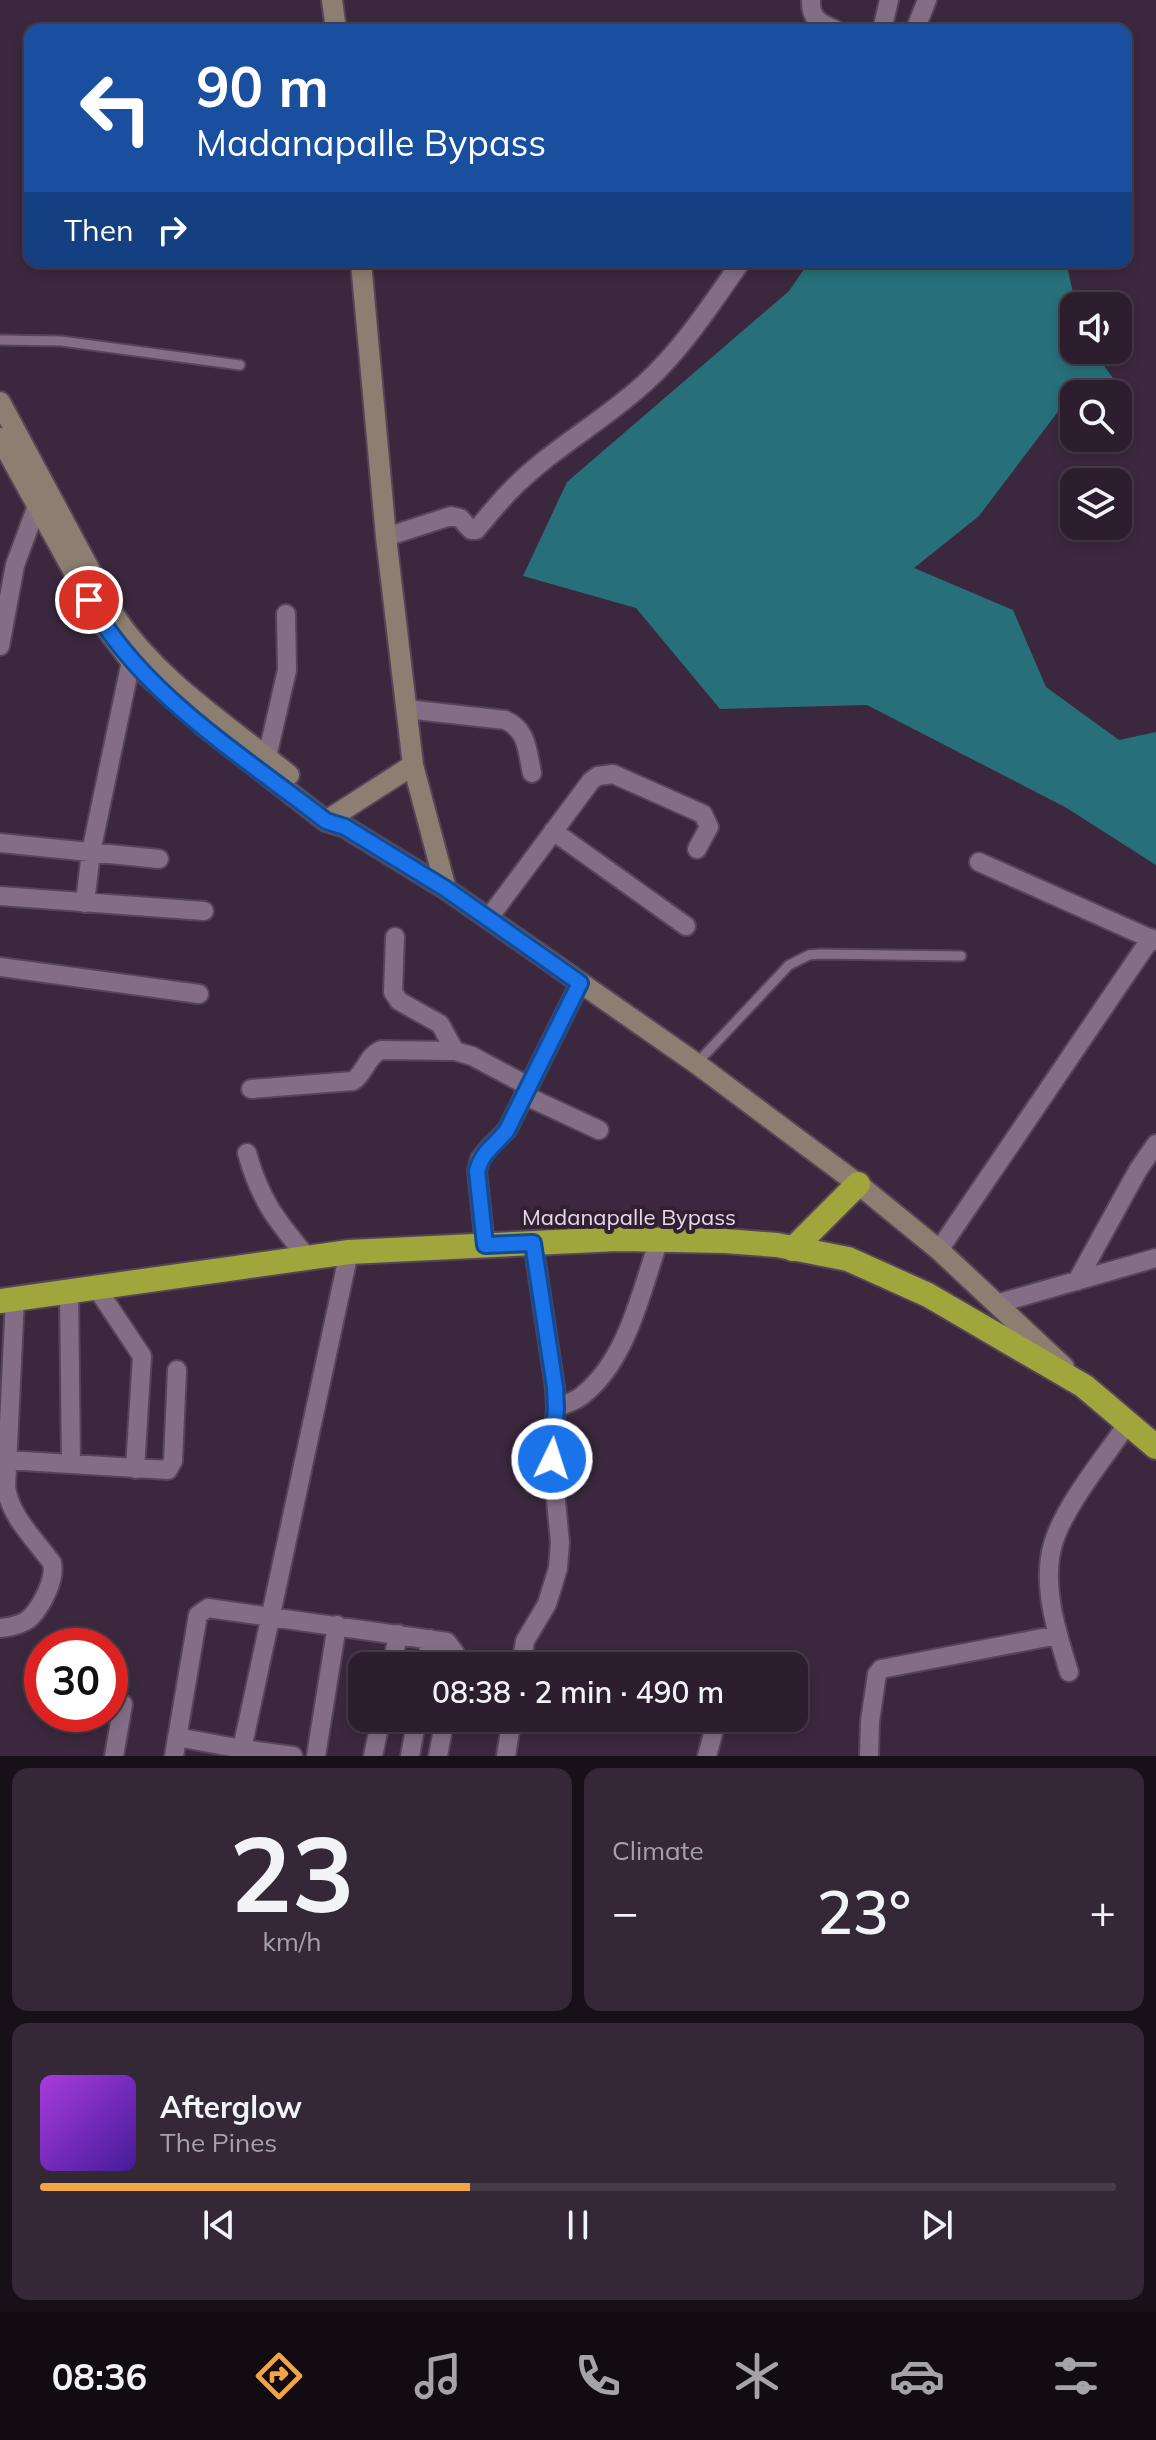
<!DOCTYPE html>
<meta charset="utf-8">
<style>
body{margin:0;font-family:Mulish,sans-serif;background:#342736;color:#f1f3f6;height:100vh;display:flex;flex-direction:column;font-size:30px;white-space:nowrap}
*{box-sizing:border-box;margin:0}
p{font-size:26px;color:#a6a2aa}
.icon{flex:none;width:44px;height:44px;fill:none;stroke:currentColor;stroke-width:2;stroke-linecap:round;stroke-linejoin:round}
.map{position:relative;height:1756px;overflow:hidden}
.panel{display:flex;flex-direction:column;gap:12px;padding:12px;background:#181019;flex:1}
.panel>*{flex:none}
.guide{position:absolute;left:24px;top:24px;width:1108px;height:244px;border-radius:16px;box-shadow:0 4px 12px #0003,0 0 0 2px #483c4a;background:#1a4fa0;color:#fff;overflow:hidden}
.buttons{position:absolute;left:1060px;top:292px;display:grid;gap:16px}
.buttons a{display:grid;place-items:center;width:72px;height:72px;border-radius:16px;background:#2c1e2e;box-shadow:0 4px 12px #0003,0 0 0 2px #483c4a;font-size:40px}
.speed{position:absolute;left:24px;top:1628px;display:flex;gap:16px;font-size:40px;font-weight:700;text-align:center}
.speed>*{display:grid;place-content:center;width:104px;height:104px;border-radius:50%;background:#2c1e2e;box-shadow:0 4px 12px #0003,0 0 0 2px #483c4a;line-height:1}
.speed .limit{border:12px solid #d22;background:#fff;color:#111}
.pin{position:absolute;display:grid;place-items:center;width:68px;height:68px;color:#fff;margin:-34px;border:4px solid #fff;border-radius:50%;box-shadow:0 2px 8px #0007}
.me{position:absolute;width:88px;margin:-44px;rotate:4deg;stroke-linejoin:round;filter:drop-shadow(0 0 6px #0008)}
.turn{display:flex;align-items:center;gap:28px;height:168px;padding:0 40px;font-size:36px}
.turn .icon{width:104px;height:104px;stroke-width:2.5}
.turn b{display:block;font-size:56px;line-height:68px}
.then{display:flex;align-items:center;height:76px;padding:0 40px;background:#0003;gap:16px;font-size:30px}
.big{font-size:60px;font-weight:600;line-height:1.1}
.panel .widget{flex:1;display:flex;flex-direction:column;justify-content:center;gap:12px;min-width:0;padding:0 28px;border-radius:16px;background:#342736}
.panel .dial{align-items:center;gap:0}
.dial b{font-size:104px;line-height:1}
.song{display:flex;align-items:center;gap:24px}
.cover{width:96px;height:96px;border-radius:12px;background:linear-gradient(135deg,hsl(280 70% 55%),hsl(260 70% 35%))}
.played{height:8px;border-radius:4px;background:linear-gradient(90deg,#f3a443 40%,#483c4a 40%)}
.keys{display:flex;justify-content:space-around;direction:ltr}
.heat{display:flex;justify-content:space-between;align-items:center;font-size:44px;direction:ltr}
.panel .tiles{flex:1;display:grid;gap:12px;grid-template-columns:1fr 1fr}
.widget:last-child{grid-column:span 2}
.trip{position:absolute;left:348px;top:1652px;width:460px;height:80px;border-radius:16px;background:#2c1e2e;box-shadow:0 4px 12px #0003,0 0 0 2px #483c4a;font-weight:600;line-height:80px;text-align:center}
.tab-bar{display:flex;height:128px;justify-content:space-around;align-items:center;background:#120c12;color:#a6a2aa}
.tab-bar .icon{width:56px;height:56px}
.tab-bar .current{color:#f3a443}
.tab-bar b{font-size:36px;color:#f1f3f6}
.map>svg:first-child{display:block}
</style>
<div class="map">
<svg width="1156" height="1756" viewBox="0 0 1156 1756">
<rect width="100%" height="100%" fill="#3b283e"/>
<!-- water -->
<path fill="#277079" d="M809,262H1066L1076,306H1074V350H1093L1122,391L1113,394H1074V405L1060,409L979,516L914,568L1013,610L1046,687L1119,740L1156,732V865L1065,807L867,705L720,709L636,608L523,576L567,482L789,291Z"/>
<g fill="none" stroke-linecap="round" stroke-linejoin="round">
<!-- lane casing -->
<g stroke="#554557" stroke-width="13">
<path id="lane" d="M0,340L61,341L240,365
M697,1063L789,965L809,955L820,954L961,956"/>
</g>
<!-- street casing -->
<g stroke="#554557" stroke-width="22">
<path id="street" d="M811,0C810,19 820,23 836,30
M882,30L889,0
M915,30L927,0
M386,537L451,516L460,518L471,530H476C488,516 499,502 512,489C551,449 604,421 646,382C683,348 712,303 741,262
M0,646L15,565L41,495
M406,709L505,720C528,730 527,751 532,773
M267,757L287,670L286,614
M553,831L686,926
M0,843L159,859
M979,862L1156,941
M0,896L204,911
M85,903L91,852L131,661
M488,919L591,781L598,776L613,774L703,814L709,827L697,849
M395,937L393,992L399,1001L440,1024L455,1051
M0,967L199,994
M251,1089L353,1081C365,1073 367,1056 381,1050L455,1051L472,1056L528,1086
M524,1095L599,1130
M247,1153C260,1200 276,1220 307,1257
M485,1245L477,1171L480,1159L488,1149L507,1130L580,983
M939,1250L1151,938
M1077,1281L1138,1170L1156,1144
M96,1287L142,1356L135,1469
M69,1291L71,1464
M996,1304L1156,1258
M556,1408C565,1404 577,1401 584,1394C628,1358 641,1291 659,1240
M7,1460L168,1470L173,1461L177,1370
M0,1628C11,1627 23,1625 31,1617C42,1605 56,1579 52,1563C35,1539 10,1517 6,1487L15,1298
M392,1666L398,1634
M426,1666L430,1639
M521,1666L525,1641L547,1604L558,1568L560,1543L552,1459L556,1408L555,1387L533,1243
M1069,1672C1057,1633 1041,1585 1053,1544C1064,1506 1105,1457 1128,1423
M177,1737L242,1749
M114,1756L123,1704
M174,1756L198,1615L208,1608L447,1642L455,1653L454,1666
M293,1756L242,1749L349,1252
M316,1756L337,1625
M373,1756L381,1718
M410,1756L417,1718
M438,1756L445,1718
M506,1756L512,1718
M707,1756L713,1734
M869,1756L870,1721L877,1674L881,1669L1058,1635"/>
</g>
<!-- secondary casing -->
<g stroke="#554557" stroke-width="24">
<path id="secondary" d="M332,0L336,30
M361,262L386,537L413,765L446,889
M0,402L114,615C158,681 228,725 289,775
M0,438L102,623L131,661L205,727L326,821L345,827L446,889L697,1064L858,1184L939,1250L1064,1367
M326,821L413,765"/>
</g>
<!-- highway casing -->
<g stroke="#554557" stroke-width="28">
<path id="highway" d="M793,1249L858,1184
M0,1301L349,1252L618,1239L725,1241L777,1245L848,1259L928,1295L1084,1386L1156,1447"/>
</g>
<!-- lane -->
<use href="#lane" stroke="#836e86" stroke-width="9"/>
<!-- street -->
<use href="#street" stroke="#836e86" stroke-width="18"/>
<!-- secondary -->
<use href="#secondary" stroke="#8c7e70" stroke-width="20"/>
<!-- highway -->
<use href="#highway" stroke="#a0a53c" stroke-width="24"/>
</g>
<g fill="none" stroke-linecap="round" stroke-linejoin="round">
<!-- route casing -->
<g stroke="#114b97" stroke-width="20">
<path id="route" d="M89,600C142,695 242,755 326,821L345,827L446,889L580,983L507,1130C496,1145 482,1151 477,1171L485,1245L533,1243L555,1387L556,1408L552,1459"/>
</g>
<!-- route -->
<use href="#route" stroke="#1a73e8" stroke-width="14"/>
</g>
<g text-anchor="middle" stroke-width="8" stroke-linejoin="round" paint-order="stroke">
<!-- street labels -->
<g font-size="22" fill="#e6dae7" stroke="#311f33">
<text x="629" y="1225">Madanapalle Bypass</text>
</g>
</g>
</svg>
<div class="buttons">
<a><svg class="icon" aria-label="sound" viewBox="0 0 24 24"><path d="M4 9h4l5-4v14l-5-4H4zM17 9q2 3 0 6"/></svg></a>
<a><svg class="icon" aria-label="search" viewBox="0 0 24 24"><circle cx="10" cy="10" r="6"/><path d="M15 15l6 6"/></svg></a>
<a><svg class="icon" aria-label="layers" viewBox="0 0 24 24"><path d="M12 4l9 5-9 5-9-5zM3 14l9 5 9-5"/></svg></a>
</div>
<div class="speed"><div class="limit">30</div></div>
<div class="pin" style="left:89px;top:600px;background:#d93025"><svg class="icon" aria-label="arrive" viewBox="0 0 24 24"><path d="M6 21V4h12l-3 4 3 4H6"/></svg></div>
<svg class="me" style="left:552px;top:1459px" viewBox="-20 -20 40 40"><circle r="17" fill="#1a73e8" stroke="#fff" stroke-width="3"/><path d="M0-11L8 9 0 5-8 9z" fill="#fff"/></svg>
<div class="trip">08:38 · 2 min · 490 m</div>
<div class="guide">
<div class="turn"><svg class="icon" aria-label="left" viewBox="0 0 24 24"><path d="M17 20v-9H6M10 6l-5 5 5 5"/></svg><div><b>90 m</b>Madanapalle Bypass</div></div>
<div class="then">Then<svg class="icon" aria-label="right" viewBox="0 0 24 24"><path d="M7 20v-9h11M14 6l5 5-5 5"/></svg></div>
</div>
</div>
<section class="panel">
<div class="tiles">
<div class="widget dial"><b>23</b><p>km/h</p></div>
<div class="widget"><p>Climate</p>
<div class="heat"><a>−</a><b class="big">23°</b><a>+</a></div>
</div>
<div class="widget">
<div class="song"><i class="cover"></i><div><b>Afterglow</b><p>The Pines</p></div></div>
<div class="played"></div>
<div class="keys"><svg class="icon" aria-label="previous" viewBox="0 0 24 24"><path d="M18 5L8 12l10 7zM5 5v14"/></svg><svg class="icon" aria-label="pause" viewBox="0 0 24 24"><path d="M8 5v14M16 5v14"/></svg><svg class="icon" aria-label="next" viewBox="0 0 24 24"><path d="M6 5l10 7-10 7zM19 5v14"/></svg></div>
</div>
</div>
</section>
<nav class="tab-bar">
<b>08:36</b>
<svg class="icon current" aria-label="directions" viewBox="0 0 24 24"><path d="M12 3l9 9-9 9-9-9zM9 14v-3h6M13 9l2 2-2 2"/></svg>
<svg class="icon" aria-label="music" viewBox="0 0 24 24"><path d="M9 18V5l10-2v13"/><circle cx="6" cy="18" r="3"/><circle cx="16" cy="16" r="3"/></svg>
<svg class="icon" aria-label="phone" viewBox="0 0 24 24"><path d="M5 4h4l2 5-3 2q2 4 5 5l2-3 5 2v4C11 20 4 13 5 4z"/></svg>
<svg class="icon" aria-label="climate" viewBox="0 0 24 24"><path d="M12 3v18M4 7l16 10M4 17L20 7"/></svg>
<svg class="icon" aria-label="car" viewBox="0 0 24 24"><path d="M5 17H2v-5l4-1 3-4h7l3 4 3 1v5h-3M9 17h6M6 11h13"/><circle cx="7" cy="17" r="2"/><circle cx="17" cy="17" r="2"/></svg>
<svg class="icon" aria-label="filters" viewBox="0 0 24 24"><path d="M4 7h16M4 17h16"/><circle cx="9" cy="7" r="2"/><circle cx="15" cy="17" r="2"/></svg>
</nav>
